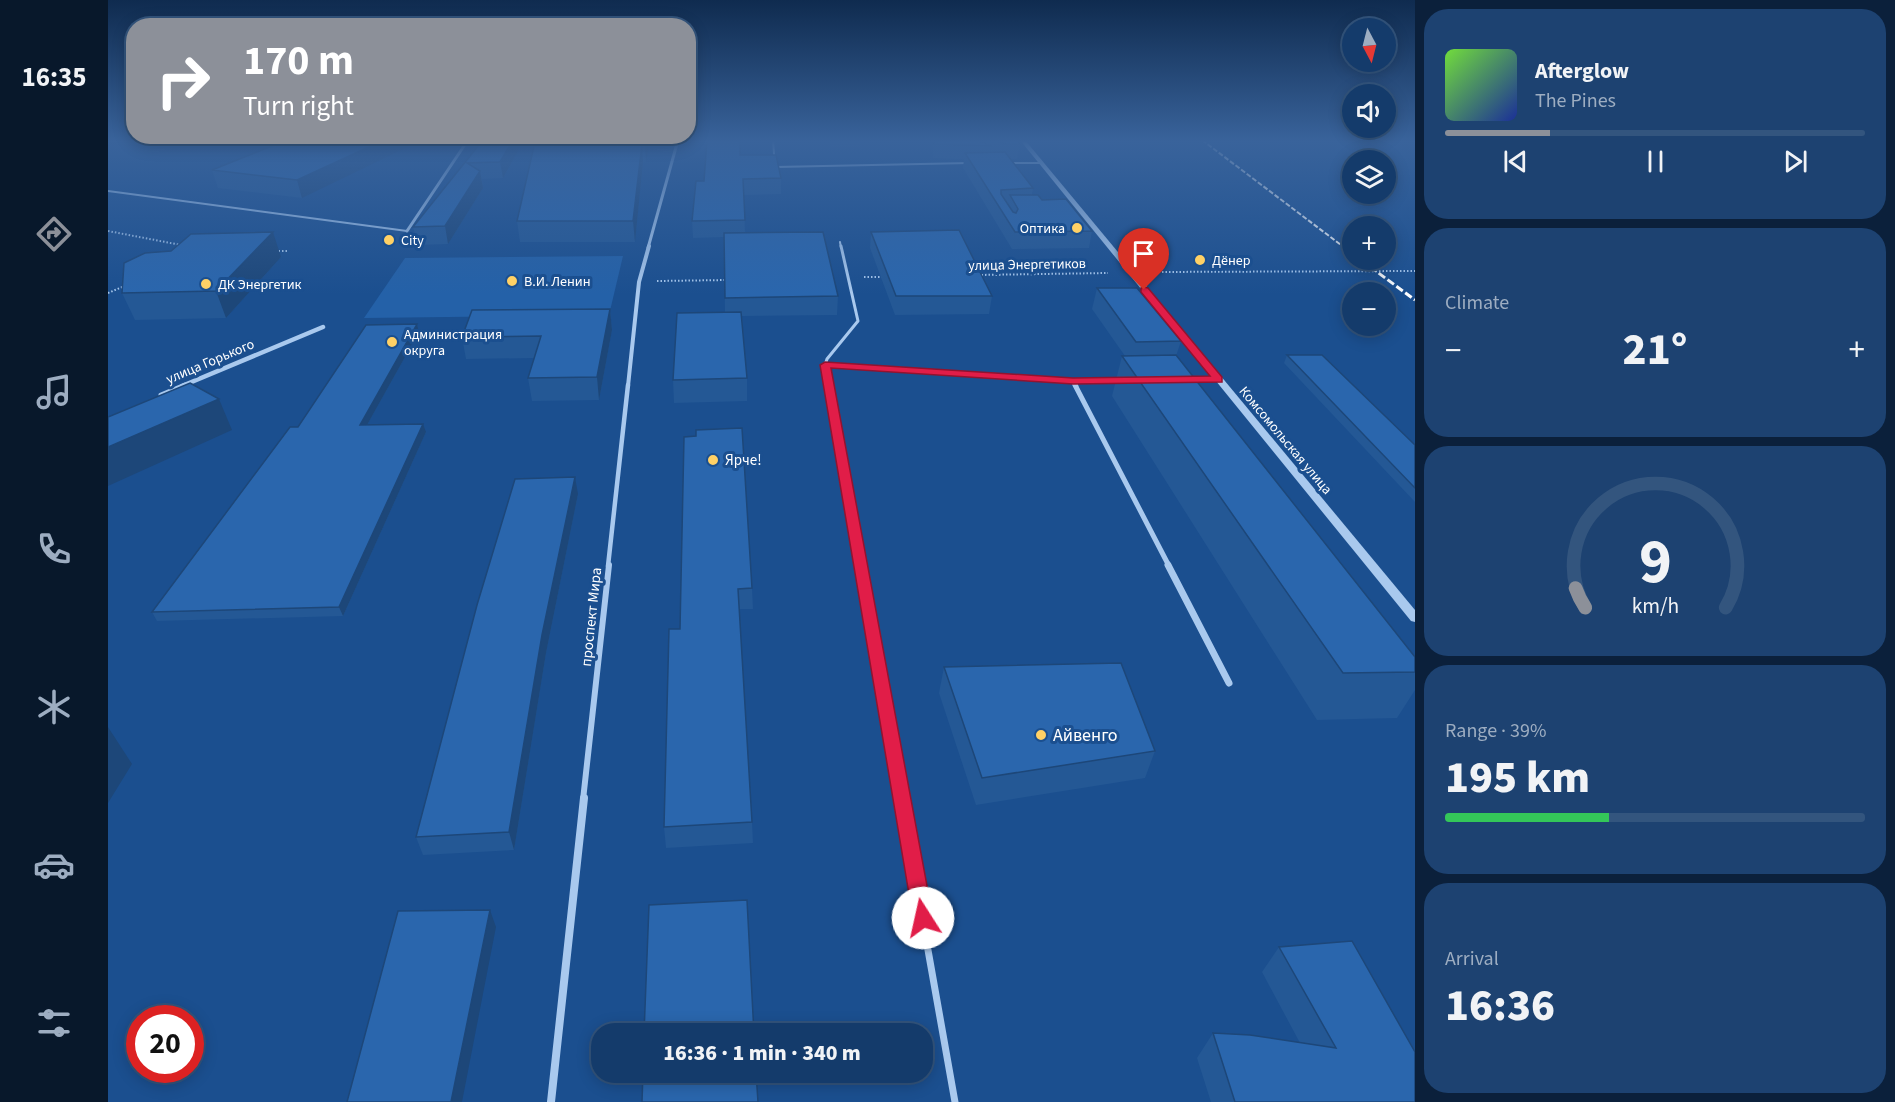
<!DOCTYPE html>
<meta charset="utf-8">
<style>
body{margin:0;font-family:"Source Sans 3",sans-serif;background:#1d4271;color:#f1f3f6;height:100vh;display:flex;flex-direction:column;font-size:22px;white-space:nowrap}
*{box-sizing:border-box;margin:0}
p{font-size:20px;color:#9dadc1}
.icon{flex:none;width:33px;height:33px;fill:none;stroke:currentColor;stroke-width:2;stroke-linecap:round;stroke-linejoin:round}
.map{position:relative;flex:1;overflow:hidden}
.drawer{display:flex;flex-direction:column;gap:9px;padding:9px;background:#0b203b;width:480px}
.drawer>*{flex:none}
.top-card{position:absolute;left:18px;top:18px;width:570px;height:126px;border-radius:24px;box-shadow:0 3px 15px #0003,0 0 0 2px #33557e;background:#8c9099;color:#fff;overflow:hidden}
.needle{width:39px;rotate:173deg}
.fabs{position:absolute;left:1234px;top:18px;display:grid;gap:12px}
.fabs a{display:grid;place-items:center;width:54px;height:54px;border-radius:50%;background:#143b6b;box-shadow:0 3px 15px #0003,0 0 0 2px #33557e;font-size:30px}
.speed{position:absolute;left:18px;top:1005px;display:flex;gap:12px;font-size:30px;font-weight:700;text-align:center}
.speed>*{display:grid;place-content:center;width:78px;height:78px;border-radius:50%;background:#143b6b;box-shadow:0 3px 15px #0003,0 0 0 2px #33557e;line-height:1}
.speed .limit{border:9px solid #d22;background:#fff;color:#111}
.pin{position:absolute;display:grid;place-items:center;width:51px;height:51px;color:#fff;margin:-62px -26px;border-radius:50% 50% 50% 0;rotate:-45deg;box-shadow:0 0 6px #0007}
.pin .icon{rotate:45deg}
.me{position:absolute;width:66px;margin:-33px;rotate:350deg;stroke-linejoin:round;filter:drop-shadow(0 0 4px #0008)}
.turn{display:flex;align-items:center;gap:21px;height:126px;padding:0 18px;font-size:27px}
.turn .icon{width:78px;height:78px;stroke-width:2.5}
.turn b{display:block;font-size:42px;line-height:51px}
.big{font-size:45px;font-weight:800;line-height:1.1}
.drawer .widget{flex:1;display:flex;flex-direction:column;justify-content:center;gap:9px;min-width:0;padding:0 21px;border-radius:24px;background:#1d4271}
.drawer .dial{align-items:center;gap:0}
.dial svg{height:156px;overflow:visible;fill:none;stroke:#33557e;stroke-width:7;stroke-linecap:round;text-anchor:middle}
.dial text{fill:#f1f3f6;stroke:none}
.song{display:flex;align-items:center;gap:18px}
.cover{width:72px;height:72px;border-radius:9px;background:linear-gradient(135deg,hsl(100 70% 55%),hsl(230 70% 35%))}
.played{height:6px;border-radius:3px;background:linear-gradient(90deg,#8c9099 25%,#33557e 25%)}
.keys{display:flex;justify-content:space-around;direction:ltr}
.heat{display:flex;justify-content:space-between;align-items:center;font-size:33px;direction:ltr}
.charge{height:9px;border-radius:4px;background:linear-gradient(90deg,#34c759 39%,#33557e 0)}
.trip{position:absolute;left:483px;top:1023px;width:342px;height:60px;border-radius:24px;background:#143b6b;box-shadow:0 3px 15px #0003,0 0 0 2px #33557e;font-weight:800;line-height:60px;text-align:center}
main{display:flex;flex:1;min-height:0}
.menu{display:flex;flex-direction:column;width:108px;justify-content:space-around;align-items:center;background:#08182b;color:#9dadc1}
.menu .icon{width:42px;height:42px}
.menu .active{color:#8c9099}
.menu b{font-size:27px;color:#f1f3f6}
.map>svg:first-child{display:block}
</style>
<main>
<nav class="menu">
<b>16:35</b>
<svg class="icon active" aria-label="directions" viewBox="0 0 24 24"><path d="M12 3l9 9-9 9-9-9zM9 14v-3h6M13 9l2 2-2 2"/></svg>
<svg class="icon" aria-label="music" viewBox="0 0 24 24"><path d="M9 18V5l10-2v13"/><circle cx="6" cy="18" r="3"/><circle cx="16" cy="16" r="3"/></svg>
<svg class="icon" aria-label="phone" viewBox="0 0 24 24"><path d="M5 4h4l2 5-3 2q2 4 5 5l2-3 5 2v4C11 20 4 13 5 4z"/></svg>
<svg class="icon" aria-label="climate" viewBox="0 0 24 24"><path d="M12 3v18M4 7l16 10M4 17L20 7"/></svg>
<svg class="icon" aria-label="car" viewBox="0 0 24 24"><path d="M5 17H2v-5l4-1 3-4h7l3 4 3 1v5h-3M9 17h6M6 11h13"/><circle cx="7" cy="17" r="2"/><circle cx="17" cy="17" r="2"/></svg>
<svg class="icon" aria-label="filters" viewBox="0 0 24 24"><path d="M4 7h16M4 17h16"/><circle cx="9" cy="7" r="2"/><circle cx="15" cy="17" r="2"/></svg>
</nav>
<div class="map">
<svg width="1307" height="1102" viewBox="0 0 1307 1102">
<rect width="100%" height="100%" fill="#1b4f8f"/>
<!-- green -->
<path fill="#2461a8" d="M515,256L501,315L256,318L297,258Z"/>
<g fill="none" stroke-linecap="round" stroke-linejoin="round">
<!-- path -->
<path stroke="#a9c9ee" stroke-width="2" stroke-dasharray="1.5 2" stroke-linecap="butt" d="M0,231L73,245
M167,251H179
M1047,272L1307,271
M870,275L1000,273
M756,277H775
M549,281L619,280
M0,293L19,285"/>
<!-- service-far4 -->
<path stroke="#a9c9ee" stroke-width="2" d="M665,140L667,167L861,163
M899,163H932
M0,191L299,231
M732,242L733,248"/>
<!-- service-far3 -->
<path stroke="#a9c9ee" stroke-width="3" d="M717,365L965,381L1011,380
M1083,380L1110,379
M721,386L717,365L719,359L750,321L733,246"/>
<!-- service-far2 -->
<path stroke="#a9c9ee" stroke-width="4" d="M720,385L752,566"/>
<!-- service-far1 -->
<path stroke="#a9c9ee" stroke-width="5" d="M752,565L794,800"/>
<!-- service -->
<path stroke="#a9c9ee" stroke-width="7" d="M793,798L847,1102"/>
<!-- pedestrian-far4 -->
<path stroke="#a9c9ee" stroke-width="3" d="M540,248L570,140"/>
<!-- pedestrian-far3 -->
<path stroke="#a9c9ee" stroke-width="4" d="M520,386L531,282L541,246"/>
<!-- pedestrian-far2 -->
<path stroke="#a9c9ee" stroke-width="4.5" d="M500,566L520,385"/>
<!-- pedestrian-far1 -->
<path stroke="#a9c9ee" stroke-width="6" d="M475,800L501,565"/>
<!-- pedestrian -->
<path stroke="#a9c9ee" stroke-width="8" d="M443,1102L476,798"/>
<!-- minor-far3 -->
<path stroke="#a9c9ee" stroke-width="3" d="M299,231L360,140"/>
<!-- minor-far2 -->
<path stroke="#a9c9ee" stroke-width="4.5" d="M965,381L968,386
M74,386L215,327"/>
<!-- minor-far1 -->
<path stroke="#a9c9ee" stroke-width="5" d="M967,385L1061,566
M53,395L77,385"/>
<!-- minor -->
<path stroke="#a9c9ee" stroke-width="7" d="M1060,565L1121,683"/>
<!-- tertiary -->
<path fill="#a9c9ee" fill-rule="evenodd" d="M912,140H917L1307,610V622L1303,621Z"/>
<!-- rail-far1 -->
<path stroke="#fff" stroke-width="2" stroke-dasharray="5 2" stroke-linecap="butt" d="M1094,140L1237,248"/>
<!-- rail -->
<path stroke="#fff" stroke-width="3" stroke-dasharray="8 3" stroke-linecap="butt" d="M1235,246L1245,254
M1253,260L1307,300"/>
</g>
<!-- wall -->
<path fill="#245895" d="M179,140L194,198L110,188L104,170Z
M370,140H416L395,178L374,179L375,188L340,244L310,245L305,227L371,145Z
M503,140H542L538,162H535L527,242H412L409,221L502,143Z
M721,140H753L752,147H723Z
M825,140H909L912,144L909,159H902L925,188L924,195L934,200L984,231L981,248L904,249L855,168L856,159L825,158Z
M632,155L673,178V194L636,195L637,233L730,296L729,315L634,316L639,378V401L566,403L565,380L617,313L616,237L585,238L584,221L596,181Z
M763,232L884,296L881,314L787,315L762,248Z
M63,251L173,257L118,318L27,320L14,293Z
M989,288L1073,341L1068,356L1307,657V690L1289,718L1209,720L1004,396L1014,356H1017L984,309Z
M502,309L504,330L491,400L424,401L420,378L426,358L358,359L354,337Z
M309,324L311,332L259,425L318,432L235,616L49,621L44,612L190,427Z
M1179,355L1307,445V502L1176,363Z
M576,437L644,588L645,609H631L644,822L645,843L558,848L556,827L572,629Z
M470,494L438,653L406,850L315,855L308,837Z
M836,667L1047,751L1037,778L868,805L831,693Z
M1171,947L1307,1102H1103L1089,1058L1105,1033L1192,1043L1154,972Z"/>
<!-- shaded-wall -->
<path fill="#1d4779" d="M0,140H19L0,146Z
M276,140H314L194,198L189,180Z
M405,140H416L395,178L392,162Z
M537,140H542L538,162L537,144Z
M534,144L535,162L527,242L525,221Z
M372,171L375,188L340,244L337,226Z
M165,232L173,257L118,318L108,291Z
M502,309L504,330L491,400L489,377Z
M309,324L311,332L254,434L252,425Z
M111,399L124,430L0,486V447Z
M315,424L318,432L235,616L231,607Z
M467,477L470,494L438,653L406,850L401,832L434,635Z
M0,727L24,764L0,803Z
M382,910L388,927L354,1102H343Z"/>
<!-- building -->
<path fill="#2a66ad" stroke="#1d4779" stroke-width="1.5" d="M179,140H276L189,180L104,170Z
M375,140H405L392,162L359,163L372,171L337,226L305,227Z
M503,140H537V144H534L525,221H409L426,146L502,143Z
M599,140H632V155H668L673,178L635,179L637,220L584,221L588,181H596Z
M826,140H868L884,146L826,144Z
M886,140H909L912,144H898Z
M897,152L925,188L893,190V194L905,212L908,213L910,209L902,195H930L934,200L958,199L984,231L907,232L857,153Z
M851,230L884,296H788L763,232Z
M165,232L108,291L14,293L16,263L37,253L63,251L83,234Z
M715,232L730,296L617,298L616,233Z
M989,288H1029L1073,341L1028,342Z
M502,309L489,377L420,378L433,336L354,337L364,310Z
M633,312L639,378L565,380L569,313Z
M309,324L252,425L315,424L231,607L44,612L182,427H190L258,325Z
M1068,355L1307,657V672L1235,673L1014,356Z
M1179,355H1214L1307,445V488Z
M82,383L111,399L0,447V417Z
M634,428L644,588L630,589L644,822L556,827L561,629H572L576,437L588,436V430Z
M467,477L434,635L401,832L308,837L369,605L407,479Z
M1013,663L1047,751L874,778L836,667Z
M639,900L646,1034H536L541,905Z
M382,910L343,1102H239L290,911Z
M1244,941L1307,1052V1102H1127L1105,1033L1142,1035L1228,1048L1171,947Z
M535,1072H648L650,1102H534Z"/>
<!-- sky -->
<linearGradient id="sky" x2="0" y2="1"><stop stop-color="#0f2b4f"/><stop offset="0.48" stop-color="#39639b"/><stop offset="1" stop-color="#39639b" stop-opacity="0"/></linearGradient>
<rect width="1307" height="294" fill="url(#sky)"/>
<!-- route -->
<path fill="#e11d48" stroke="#92132f" stroke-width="1.5" d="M1036,287L1040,288L1114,377V382L965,384L723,368L825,918L822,924L815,927L808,924L805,918L712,365L717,362L965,378L1102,376L1033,292V288Z"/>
<!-- markers -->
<g fill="#ffd166" stroke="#1b4f8f" stroke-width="2">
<circle cx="969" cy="228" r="6"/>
<circle cx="281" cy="240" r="6"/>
<circle cx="1092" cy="260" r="6"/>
<circle cx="404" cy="281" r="6"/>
<circle cx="98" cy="284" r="6"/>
<circle cx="284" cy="342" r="6"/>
<circle cx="605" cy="460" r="6"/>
<circle cx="933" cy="735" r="6"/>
</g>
<g text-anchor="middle" stroke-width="6" stroke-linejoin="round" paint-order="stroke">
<!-- far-poi labels -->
<g font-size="14" fill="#fff" stroke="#1b4f8f" text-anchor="start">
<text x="957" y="233" text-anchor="end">Оптика</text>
<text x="293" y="245">City</text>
<text x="1104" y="265">Дёнер</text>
<text x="416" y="286">В.И. Ленин</text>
<text x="110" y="289">ДК Энергетик</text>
<text x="296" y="339">Администрация<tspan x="296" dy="16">округа</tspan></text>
</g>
<!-- far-street labels -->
<g font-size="14" fill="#fff" stroke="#1b4f8f">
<text transform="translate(919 264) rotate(-1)" y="5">улица Энергетиков</text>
<text transform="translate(102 361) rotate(-23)" y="5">улица Горького</text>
<text transform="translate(1178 440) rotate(50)" y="5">Комсомольская улица</text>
</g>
<!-- poi labels -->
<g font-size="15" fill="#fff" stroke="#1b4f8f" text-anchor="start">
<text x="617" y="465">Ярче!</text>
</g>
<!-- street labels -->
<g font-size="15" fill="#fff" stroke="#1b4f8f">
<text transform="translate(483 617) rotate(-84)" y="5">проспект Мира</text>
</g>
<!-- near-poi labels -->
<g font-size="18" fill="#fff" stroke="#1b4f8f" text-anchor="start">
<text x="945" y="741">Айвенго</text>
</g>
</g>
</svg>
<div class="fabs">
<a><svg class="needle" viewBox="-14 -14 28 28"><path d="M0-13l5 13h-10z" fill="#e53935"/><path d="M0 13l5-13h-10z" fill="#9dadc1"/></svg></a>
<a><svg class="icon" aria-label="sound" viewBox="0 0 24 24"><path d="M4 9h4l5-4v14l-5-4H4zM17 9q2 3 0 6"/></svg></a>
<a><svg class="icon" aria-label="layers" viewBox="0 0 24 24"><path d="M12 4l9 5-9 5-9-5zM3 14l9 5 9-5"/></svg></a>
<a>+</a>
<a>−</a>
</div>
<div class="speed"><div class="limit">20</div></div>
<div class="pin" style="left:1036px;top:290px;background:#d93025"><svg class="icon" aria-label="arrive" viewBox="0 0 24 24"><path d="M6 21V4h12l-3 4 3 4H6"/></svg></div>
<svg class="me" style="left:815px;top:918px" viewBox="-20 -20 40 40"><circle r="19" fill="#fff"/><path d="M0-13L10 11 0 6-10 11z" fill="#e11d48"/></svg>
<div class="trip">16:36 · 1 min · 340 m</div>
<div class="top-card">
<div class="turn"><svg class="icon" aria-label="right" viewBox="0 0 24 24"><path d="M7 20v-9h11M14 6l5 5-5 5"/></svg><div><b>170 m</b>Turn right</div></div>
</div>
</div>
<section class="drawer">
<div class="widget">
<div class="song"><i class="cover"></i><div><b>Afterglow</b><p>The Pines</p></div></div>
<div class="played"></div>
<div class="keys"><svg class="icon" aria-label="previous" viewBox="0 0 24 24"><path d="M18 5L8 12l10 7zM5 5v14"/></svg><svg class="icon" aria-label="pause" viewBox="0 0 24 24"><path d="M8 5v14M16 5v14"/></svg><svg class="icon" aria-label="next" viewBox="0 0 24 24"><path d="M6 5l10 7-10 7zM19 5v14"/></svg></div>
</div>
<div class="widget"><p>Climate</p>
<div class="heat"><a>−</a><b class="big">21°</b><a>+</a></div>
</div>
<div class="widget dial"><svg viewBox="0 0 100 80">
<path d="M14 69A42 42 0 1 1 86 69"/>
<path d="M14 69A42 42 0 0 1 9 59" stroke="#8c9099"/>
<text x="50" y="56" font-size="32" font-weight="700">9</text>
<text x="50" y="72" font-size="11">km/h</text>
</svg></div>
<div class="widget"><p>Range · 39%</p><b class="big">195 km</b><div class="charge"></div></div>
<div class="widget"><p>Arrival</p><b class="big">16:36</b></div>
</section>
</main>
